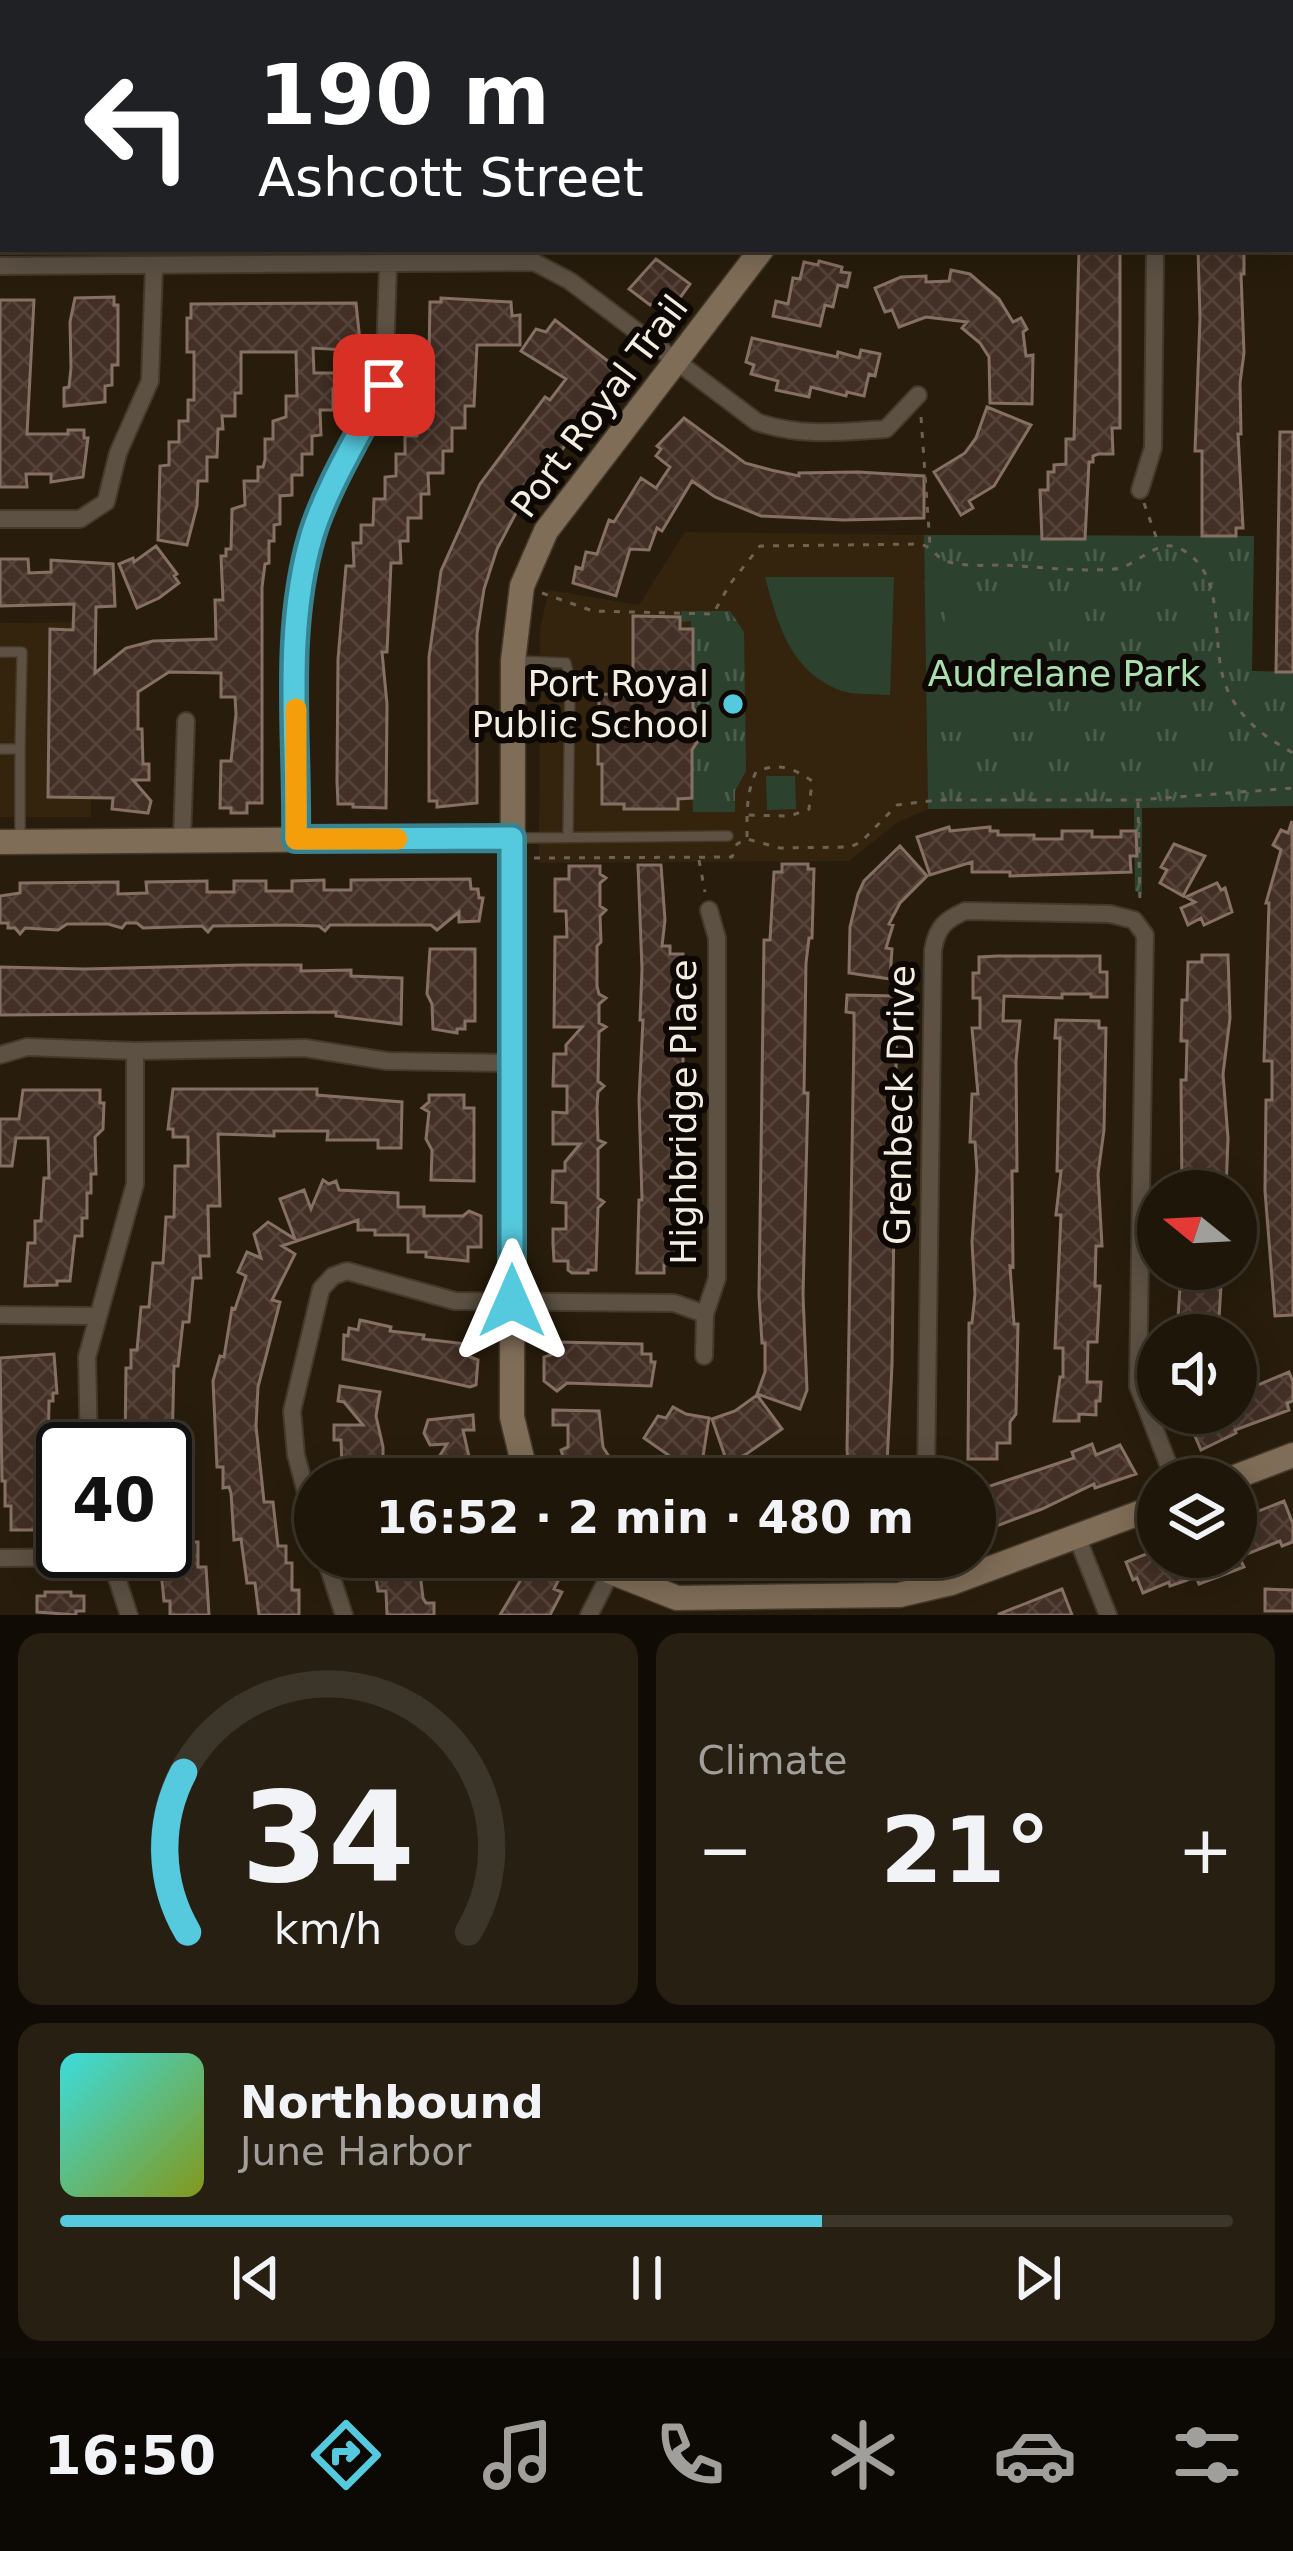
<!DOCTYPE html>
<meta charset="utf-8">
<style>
body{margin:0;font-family:"DejaVu Sans",sans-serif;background:#261f12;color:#f1f3f6;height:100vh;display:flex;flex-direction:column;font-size:45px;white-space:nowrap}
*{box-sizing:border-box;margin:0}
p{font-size:39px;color:#a19f9c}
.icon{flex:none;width:66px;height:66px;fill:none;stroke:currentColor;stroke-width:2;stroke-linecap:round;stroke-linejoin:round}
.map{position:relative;height:1615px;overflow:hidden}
.panel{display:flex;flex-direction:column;gap:18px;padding:18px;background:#100c05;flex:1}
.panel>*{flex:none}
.guide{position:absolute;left:0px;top:0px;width:1293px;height:252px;box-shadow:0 6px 30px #0003,0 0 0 3px #3c352a;background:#202124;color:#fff;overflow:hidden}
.needle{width:78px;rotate:288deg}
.fabs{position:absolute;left:1137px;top:1170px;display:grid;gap:24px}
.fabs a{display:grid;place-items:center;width:120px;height:120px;border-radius:50%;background:#1e1609;box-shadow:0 6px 30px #0003,0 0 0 3px #3c352a;font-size:60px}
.speed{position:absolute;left:36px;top:1422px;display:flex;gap:24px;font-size:60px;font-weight:700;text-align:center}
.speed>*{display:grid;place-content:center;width:156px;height:156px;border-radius:50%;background:#1e1609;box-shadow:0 6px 30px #0003,0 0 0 3px #3c352a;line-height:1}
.speed .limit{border:6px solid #111;border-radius:18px;background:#fff;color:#111}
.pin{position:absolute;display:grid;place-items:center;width:102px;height:102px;color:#fff;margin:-51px;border-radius:24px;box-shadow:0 6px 18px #0006}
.me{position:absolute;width:132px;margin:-66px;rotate:0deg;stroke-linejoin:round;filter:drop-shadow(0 0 9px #0008)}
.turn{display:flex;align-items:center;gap:42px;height:252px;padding:0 60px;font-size:54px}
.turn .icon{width:156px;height:156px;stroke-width:2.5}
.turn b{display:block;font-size:84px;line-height:102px}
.big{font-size:90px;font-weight:600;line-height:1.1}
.panel .tile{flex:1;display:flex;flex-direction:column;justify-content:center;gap:18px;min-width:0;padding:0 42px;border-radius:24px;background:#261f12}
.panel .dial{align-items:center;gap:0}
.dial svg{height:312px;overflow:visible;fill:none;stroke:#3c352a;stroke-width:7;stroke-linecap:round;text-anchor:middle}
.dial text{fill:#f1f3f6;stroke:none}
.song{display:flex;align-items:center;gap:36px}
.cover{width:144px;height:144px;border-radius:18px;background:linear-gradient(135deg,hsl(180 70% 55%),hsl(70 70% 35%))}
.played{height:12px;border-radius:6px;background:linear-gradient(90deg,#55cadf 65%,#3c352a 65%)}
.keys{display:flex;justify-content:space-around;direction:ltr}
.heat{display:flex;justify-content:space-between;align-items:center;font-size:66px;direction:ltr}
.panel .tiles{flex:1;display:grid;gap:18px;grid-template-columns:1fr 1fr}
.tile:last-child{grid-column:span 2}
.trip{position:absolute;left:294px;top:1458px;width:702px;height:120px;border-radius:60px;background:#1e1609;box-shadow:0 6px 30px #0003,0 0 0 3px #3c352a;font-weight:600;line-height:120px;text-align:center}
.tabs{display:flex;height:192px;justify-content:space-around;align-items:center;background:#0c0904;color:#a19f9c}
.tabs .icon{width:84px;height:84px}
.tabs .current{color:#55cadf}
.tabs b{font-size:54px;color:#f1f3f6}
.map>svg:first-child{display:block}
</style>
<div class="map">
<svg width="1293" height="1615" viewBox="0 0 1293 1615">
<defs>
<pattern id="park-tufts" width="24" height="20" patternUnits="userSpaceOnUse" patternTransform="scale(3)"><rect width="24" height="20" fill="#2c422e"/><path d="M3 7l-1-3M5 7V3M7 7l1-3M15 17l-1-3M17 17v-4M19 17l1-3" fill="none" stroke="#4b5e4c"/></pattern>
<pattern id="building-cross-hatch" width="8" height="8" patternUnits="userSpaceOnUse" patternTransform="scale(3)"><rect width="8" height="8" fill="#422f25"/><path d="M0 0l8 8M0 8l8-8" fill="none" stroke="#55433a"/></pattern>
</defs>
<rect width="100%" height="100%" fill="#281d0c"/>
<!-- built -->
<path fill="#34240d" d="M685,532L924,535L928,809L898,822L849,861L539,863L540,628L549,590L639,605Z
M91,622V817H0V623Z"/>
<!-- park -->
<path fill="url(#park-tufts)" d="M924,535L1254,536L1252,671L1293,672V806L1142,808V894L1135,891L1134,808L928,809Z
M681,611H730L744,632L746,771L735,791V812H693L692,750L701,737V716L692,706L691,621L681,622Z
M766,776H795L796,809L767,810Z"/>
<!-- pitch -->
<path fill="#2c422e" d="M765,577H894L890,695C875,694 856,695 842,691C790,672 778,624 765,577Z
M945,596L1043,597L1042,732H944Z"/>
<!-- building -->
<path fill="url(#building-cross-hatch)" stroke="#867064" stroke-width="3" d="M1079,249H1120V428H1112L1113,454H1098L1093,456V462H1089L1085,539H1042L1040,490H1048V472H1054V465L1066,464V439H1074Z
M1198,249H1244V274H1241L1244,353L1240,383L1241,434H1238L1243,528H1236V536H1202V451H1195L1200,318Z
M656,259L690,284L671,310L658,300L650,305L629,289Z
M819,261L842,267L841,272L850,273L847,287L838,285L833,307L825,305L820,326L773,316L776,301L788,304L793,278L800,279L804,262L818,265Z
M951,270L970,274L999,299L1013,322L1021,318L1027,329L1023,332L1026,356L1033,355L1032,404L990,403L989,357L980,343L962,328L967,322L926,317L899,327L892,310L885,312L875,288L901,277L926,276V282L949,281Z
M114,297V305H118V365H112V385L105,386V402L64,406V388L69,387L71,368L70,322L75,298Z
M441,298L511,302L512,316L520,315V345H477L474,406H465V428H452V451H443V473H428L429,494H421V518H408V541H400L401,563H391L387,652H382L387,704L386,808L353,807V804H338L337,781L338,659L346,566H354L353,543H361V525H373L374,499H385V477L396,476V454H405V436H417L418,410L428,409L430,302H441Z
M0,300H34L27,434H68V430H84V438H88L83,477L51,482V474H26L27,487H0Z
M356,303L361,351L313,348L314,373H344V389H333V410H320L321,435L312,436V454H302V475H292V495L280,496V524L274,525V541H269V563L265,564L262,587V803H247V813H231V808H220L221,761H231L236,714L235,697H221V673L169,672L138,692V729H142L143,764H149V780H133L151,801L148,813L112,809L113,798L48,797L50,629L73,630L74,604L0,606V559H28L29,573L51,572V560L113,564L115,606L96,607L95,673L126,648L153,641L216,639L215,600H223L221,556H226V549H231L232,509L245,505L244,481H258V467H263L265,460V439H273V421L286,417V396H297L296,352H241V393H235V416H222L223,429H218L217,457H207V481H198L197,506L187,545L158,540L160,466L169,465V442H179V421H188V400H194V352H187V318H191V304Z
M555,320L622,372L610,386L617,391L601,413L596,409L572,436L516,513L497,549L484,589L477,634V803L437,807V801H429V657L441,571L480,484L545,397L550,400L566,379L521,351L536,329L546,332Z
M752,338L837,357L838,352L859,358L861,350L880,354L875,376L869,374L864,396L847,392L846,396L811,387L809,397L776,390L778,381L751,374L754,365L746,362Z
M987,407L1031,425L994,486L969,501L973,508L961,515L934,472L965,453L976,438Z
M684,418L745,463L771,470L799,476V473L858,472L924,476V518L844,520L761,516L715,497L692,481L662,531L657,528L649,550L630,549L616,596L573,583L576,567L582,569L586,552L597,554L609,520L614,522L641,478L656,488L670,467L656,456L661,449L657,446Z
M1280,432H1293V672H1276Z
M156,546L177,574L174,576L179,583L159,598L137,608L119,564L133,558L134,562Z
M633,616L680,617V629H693V708L700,718L701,736L692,750V798L678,799V809H624V804H602V764H598V742L593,730L599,718V694L633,695Z
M1292,821L1293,1315L1275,1316L1265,1191L1266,1100H1272V1061H1264L1269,903H1266L1281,850L1273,845L1281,830L1288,833Z
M949,827L950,831L990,827V831H998V835H1034V839H1062V831H1092V837H1121V831H1136L1137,856H1130L1131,872L1010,876V872H972V862L930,875L917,837Z
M1174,844L1205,856L1183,896L1160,883L1167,870L1161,867Z
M900,846L927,876L900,903L889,924L893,925L886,948L892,949L890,979L849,973L850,927L858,894L864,881Z
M782,864H808V869H814L812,938H809L806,963L804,1093H808L803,1295L807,1390L800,1409L757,1394L765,1372V1343H762L759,1296L764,940H770L774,872H782Z
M638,865H661L665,920L662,946H670V954H683V1265H664V1273H637L639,1200H642L639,1099L643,1020H640L642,969Z
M569,866H600V874L606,878L600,883V906L606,910L600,916L601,942L597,946V986L599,994L606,998L599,1004V1023L606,1027L599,1032L598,1081L604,1086L598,1092L597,1107L598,1140L605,1143L598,1149V1198L604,1202L598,1208L596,1270H588V1273H572L568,1270V1261H554L553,1244V1229H566V1203L552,1202L553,1171H565V1162L580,1144H553V1112L567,1113V1086H553L554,1054H566V1045L582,1027H554L555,937H567L566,911H555V879H569Z
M470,879L471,889H478L479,898H483L479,921L459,922V912L437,930L431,925H330L325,931L319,926L287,925L213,926L208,932L202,926L143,928L137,923H126L122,928L108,924H67L58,930L25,928L20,934L15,928H8V923H0V896L20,893V883L118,882V894L147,893L146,882L207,881V892H234V881H266V891H292V881L324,880V890H351V880Z
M1217,883L1221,890L1225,888L1232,912L1204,925L1201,918L1188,925L1181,908L1195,902L1186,897Z
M430,949H475V1021H465V1029H457V1033L433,1029L432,1004L427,994Z
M1202,955H1228L1230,1018L1223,1074L1228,1138L1226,1191H1182L1181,1080H1186L1187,1041H1181L1182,1000H1187L1188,962H1202Z
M998,956H1100V972H1107V997H1091V994H1062V998L1004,996L1003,1021H1020L1016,1061L1017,1171H1012L1013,1267L1010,1266L1014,1324H1018L1016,1414L1010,1422V1443H997V1459H968L969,1323H972L975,1294L972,1242L977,1171L975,1142H970L972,1094H978L972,1028H980V998H973V973H979V957Z
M243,965H301V971L351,970V976L402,978L401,1024L336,1016V1012L0,1015V967L85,969Z
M847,995L897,996L892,1365L887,1463L876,1462V1479H849L847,1449L854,1035V1013L846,1012Z
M1056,1020L1099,1021V1028H1106L1104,1130L1098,1174L1102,1246H1096L1095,1286H1100L1097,1342H1088L1087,1382H1101L1100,1401H1096V1415L1079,1414V1421H1054L1060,1377H1063V1348H1055L1061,1215H1056L1061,1171H1057L1060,1038H1055Z
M173,1089H317V1095L402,1102L401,1148H378V1140H327L328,1131H274V1136L218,1134L220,1206H208L209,1256H200L201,1278H193L189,1322H183L178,1366H174L172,1449L125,1448L126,1368H131V1350H137L141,1307H149L153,1263H163L166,1217H174L175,1166H188V1137H173V1129H168Z
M23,1090H100V1103H104L103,1129L95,1137L96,1174H91V1193H87V1218H82V1236H75L70,1281H57V1285L25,1286L28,1243H35V1221H41L44,1178H49L48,1138H16L12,1166H0V1119H19Z
M429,1095H464V1108H474V1181L431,1180L432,1150L426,1139L429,1112L422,1108L429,1102Z
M323,1180L329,1184L336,1181L339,1190L398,1193V1207H424V1216H463L469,1211L481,1216V1247H468V1261L426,1257V1252H408V1235H375V1230H358V1220L282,1246L295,1254L272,1300L280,1302L258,1387L256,1426L264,1502H273L278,1546H286V1563H292V1590H299V1615H259L255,1583H247L241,1539L234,1540L231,1493L229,1487L223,1488V1467H217L213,1381L220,1356L224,1357L232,1308L235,1309L246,1276L238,1272L247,1252L261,1258L254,1234L268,1222L295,1239L280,1199L304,1190L311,1209Z
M1189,1269H1222L1218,1335L1177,1334L1180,1286H1189Z
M360,1320L391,1327L390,1331L424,1335L423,1339L467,1344L466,1355L478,1360L476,1385L470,1387L343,1359L344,1335L348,1336L349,1328L358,1330Z
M557,1342L642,1344V1354H651V1362H655L651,1386L567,1383L557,1391L544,1381V1357L557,1353Z
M54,1354L57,1393H53V1401H49L48,1465L52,1511H59V1525H45V1530H11V1506H5V1481H2L0,1358Z
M1289,1372L1293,1382V1401L1287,1403L1289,1410L1235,1430L1236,1433L1201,1450L1185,1413H1236V1394Z
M340,1386L380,1392L376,1416L383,1447V1479H348V1466H342L341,1440H334V1425H363L344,1402L338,1401Z
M757,1395L782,1429L745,1455L727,1462L712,1419L735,1411Z
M673,1407L686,1414L709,1418L702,1463L674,1459L644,1438L658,1416L666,1418Z
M553,1410L599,1411L603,1447L623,1479H570L561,1450L568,1447V1425H553Z
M473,1415L474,1430H463L470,1461L480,1458L486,1479H438L434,1465L447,1444L430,1445L424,1433L428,1420Z
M1092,1444L1096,1455L1120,1445L1136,1474L1095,1488L1094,1484L1042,1509L975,1534V1491L1074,1458L1072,1452Z
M165,1480H179L184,1524H193V1542H198V1567H206L209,1615H170V1601H164L159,1551H165Z
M1284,1501L1293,1524V1542L1282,1546L1280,1541L1239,1557L1244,1567L1199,1584L1196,1577L1170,1586L1169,1582L1143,1593L1137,1578L1133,1580L1126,1562L1146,1554L1236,1557V1520Z
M418,1557L423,1598L426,1603H434V1615H387L386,1591H378L373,1559Z
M529,1566L558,1581L554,1589L562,1592L550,1615H500Z
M1062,1589L1072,1615H999V1614Z
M1265,1589L1293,1590V1611H1265Z
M45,1592H71V1596H84V1611H76V1615L37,1612V1596H45Z"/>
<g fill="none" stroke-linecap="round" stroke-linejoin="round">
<!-- lane casing -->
<g stroke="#453a2a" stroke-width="12">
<path id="lane" d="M13,0V3
M98,0V3
M211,0V3
M368,3L369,0
M0,141H3
M0,652H22L20,749H0
M518,661L566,663L570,680L568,837
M518,838L728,836
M20,842V749"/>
</g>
<!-- street casing -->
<g stroke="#453a2a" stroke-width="20">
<path id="street" d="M1290,124L1293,123
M0,266L534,262L570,281L757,422C801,437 840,432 886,429L918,395
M1140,490L1153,448L1155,249
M0,519H80L106,502L118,453L150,381L154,267
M296,839L298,597L314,529L384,385L388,266
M182,840L186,721
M0,1055L27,1047L135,1051L305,1048L387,1061L513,1063
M0,1315L96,1316
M704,1356L705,1314
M89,1449L87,1357L135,1184V1051
M926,1479L933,950C937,927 945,920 965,911L1110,914L1134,920L1145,935L1138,1386L1174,1479
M315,1526L296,1455L292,1411L321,1289L333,1276L347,1271L455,1301L674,1303L705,1314L717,1278V938L709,910
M1077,1537L1108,1615
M108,1551L129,1615
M325,1557L344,1615
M943,1557L951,1583
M0,1558L109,1557
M589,1615L611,1572"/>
</g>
<!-- secondary casing -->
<g stroke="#453a2a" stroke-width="27">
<path id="secondary" d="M787,0V3
M0,842L511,838
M527,1479L512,1417L513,661L522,586L546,531L762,249
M1230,1479L1293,1455
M589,1557L611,1572L677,1598L899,1595L951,1583L1158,1506"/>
</g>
<!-- path -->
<path stroke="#6d6354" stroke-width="3" stroke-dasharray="6 9" stroke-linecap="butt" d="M0,13H3
M921,417L930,545
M1144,503L1159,545
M542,593L593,611L713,614L730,584L760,546L919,544C933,546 936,559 949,562C966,567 987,565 1004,565C1040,567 1078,572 1114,569C1138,567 1157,536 1181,549C1231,576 1207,646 1228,691C1242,721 1265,737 1293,753
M535,727H558
M1138,802L1140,906
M747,837C747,814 746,793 756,772C777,762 794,768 812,781L809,809L790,816L747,815
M534,858L732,857L737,844L747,839L780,848L850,847L861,842L897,805L937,800H1138L1293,788
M699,860L705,892"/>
<!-- lane -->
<use href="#lane" stroke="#5c5143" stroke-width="9"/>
<!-- street -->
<use href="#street" stroke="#5c5143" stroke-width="16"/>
<!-- secondary -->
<use href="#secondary" stroke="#7f6d57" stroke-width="24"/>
</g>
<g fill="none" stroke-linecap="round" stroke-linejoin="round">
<!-- route casing -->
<g stroke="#378391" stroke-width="30">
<path id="route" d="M384,385C361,433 328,483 312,535C283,633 298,739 296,839L512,838V1301"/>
</g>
<!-- route -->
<use href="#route" stroke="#55cadf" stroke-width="21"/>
<!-- slow -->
<path stroke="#f59e0b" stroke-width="21" d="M296,709V839H397"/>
</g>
<!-- markers -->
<circle fill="#55cadf" stroke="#0d0803" stroke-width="4.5" cx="733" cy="704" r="12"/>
<g text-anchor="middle" stroke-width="12" stroke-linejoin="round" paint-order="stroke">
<!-- street labels -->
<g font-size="36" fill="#f4ede2" stroke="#0d0803">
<text transform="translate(599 406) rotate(-53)" y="13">Port Royal Trail</text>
<text transform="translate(899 1105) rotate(-89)" y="13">Grenbeck Drive</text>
<text transform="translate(683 1112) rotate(-90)" y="13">Highbridge Place</text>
</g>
<!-- park labels -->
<g font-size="36" fill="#a9e0ad" stroke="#0d0803">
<text x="1064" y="686">Audrelane Park</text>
</g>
<!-- poi labels -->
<g font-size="36" fill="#f4ede2" stroke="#0d0803" text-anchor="end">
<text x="709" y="696">Port Royal<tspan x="709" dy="41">Public School</tspan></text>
</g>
</g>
</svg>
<div class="fabs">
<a><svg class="needle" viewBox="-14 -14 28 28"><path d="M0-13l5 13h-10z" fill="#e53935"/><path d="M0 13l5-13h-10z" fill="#a19f9c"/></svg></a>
<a><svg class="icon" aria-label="sound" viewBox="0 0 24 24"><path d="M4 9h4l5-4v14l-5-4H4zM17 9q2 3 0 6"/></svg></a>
<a><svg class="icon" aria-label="layers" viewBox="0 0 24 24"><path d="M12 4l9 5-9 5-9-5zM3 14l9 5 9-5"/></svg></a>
</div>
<div class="speed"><div class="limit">40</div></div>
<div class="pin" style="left:384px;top:385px;background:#d93025"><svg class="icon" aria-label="arrive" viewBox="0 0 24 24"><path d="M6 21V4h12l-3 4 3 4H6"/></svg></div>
<svg class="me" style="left:512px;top:1301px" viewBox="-20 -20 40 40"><path d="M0-17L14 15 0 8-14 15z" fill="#55cadf" stroke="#fff" stroke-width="4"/></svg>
<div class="trip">16:52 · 2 min · 480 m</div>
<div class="guide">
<div class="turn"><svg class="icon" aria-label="left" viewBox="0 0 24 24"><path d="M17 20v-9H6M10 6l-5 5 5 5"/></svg><div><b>190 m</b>Ashcott Street</div></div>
</div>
</div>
<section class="panel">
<div class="tiles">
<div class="tile dial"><svg viewBox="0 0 100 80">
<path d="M14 69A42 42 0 1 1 86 69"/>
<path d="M14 69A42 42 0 0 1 13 28" stroke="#55cadf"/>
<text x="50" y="56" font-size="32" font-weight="700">34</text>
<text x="50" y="72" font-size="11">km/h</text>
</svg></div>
<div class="tile"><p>Climate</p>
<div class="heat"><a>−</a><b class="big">21°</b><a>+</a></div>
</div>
<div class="tile">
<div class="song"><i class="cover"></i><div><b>Northbound</b><p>June Harbor</p></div></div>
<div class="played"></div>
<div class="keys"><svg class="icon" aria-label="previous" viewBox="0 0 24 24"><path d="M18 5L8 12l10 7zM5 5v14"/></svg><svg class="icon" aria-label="pause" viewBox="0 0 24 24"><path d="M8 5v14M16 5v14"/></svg><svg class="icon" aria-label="next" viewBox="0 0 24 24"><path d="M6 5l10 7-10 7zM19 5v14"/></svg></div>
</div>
</div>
</section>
<nav class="tabs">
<b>16:50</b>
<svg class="icon current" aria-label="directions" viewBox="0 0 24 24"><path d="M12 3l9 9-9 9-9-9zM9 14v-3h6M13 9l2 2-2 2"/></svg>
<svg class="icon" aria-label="music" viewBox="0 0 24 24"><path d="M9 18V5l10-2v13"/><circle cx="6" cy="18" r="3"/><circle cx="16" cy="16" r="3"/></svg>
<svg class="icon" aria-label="phone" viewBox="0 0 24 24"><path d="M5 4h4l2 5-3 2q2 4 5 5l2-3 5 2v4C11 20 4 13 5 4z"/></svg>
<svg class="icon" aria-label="climate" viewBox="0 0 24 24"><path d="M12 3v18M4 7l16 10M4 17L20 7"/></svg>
<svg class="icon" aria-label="car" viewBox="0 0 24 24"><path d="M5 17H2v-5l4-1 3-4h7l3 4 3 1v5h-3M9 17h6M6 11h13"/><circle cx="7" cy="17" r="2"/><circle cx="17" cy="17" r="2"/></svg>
<svg class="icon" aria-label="filters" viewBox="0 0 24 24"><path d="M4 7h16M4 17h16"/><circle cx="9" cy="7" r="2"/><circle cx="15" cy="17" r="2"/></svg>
</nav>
